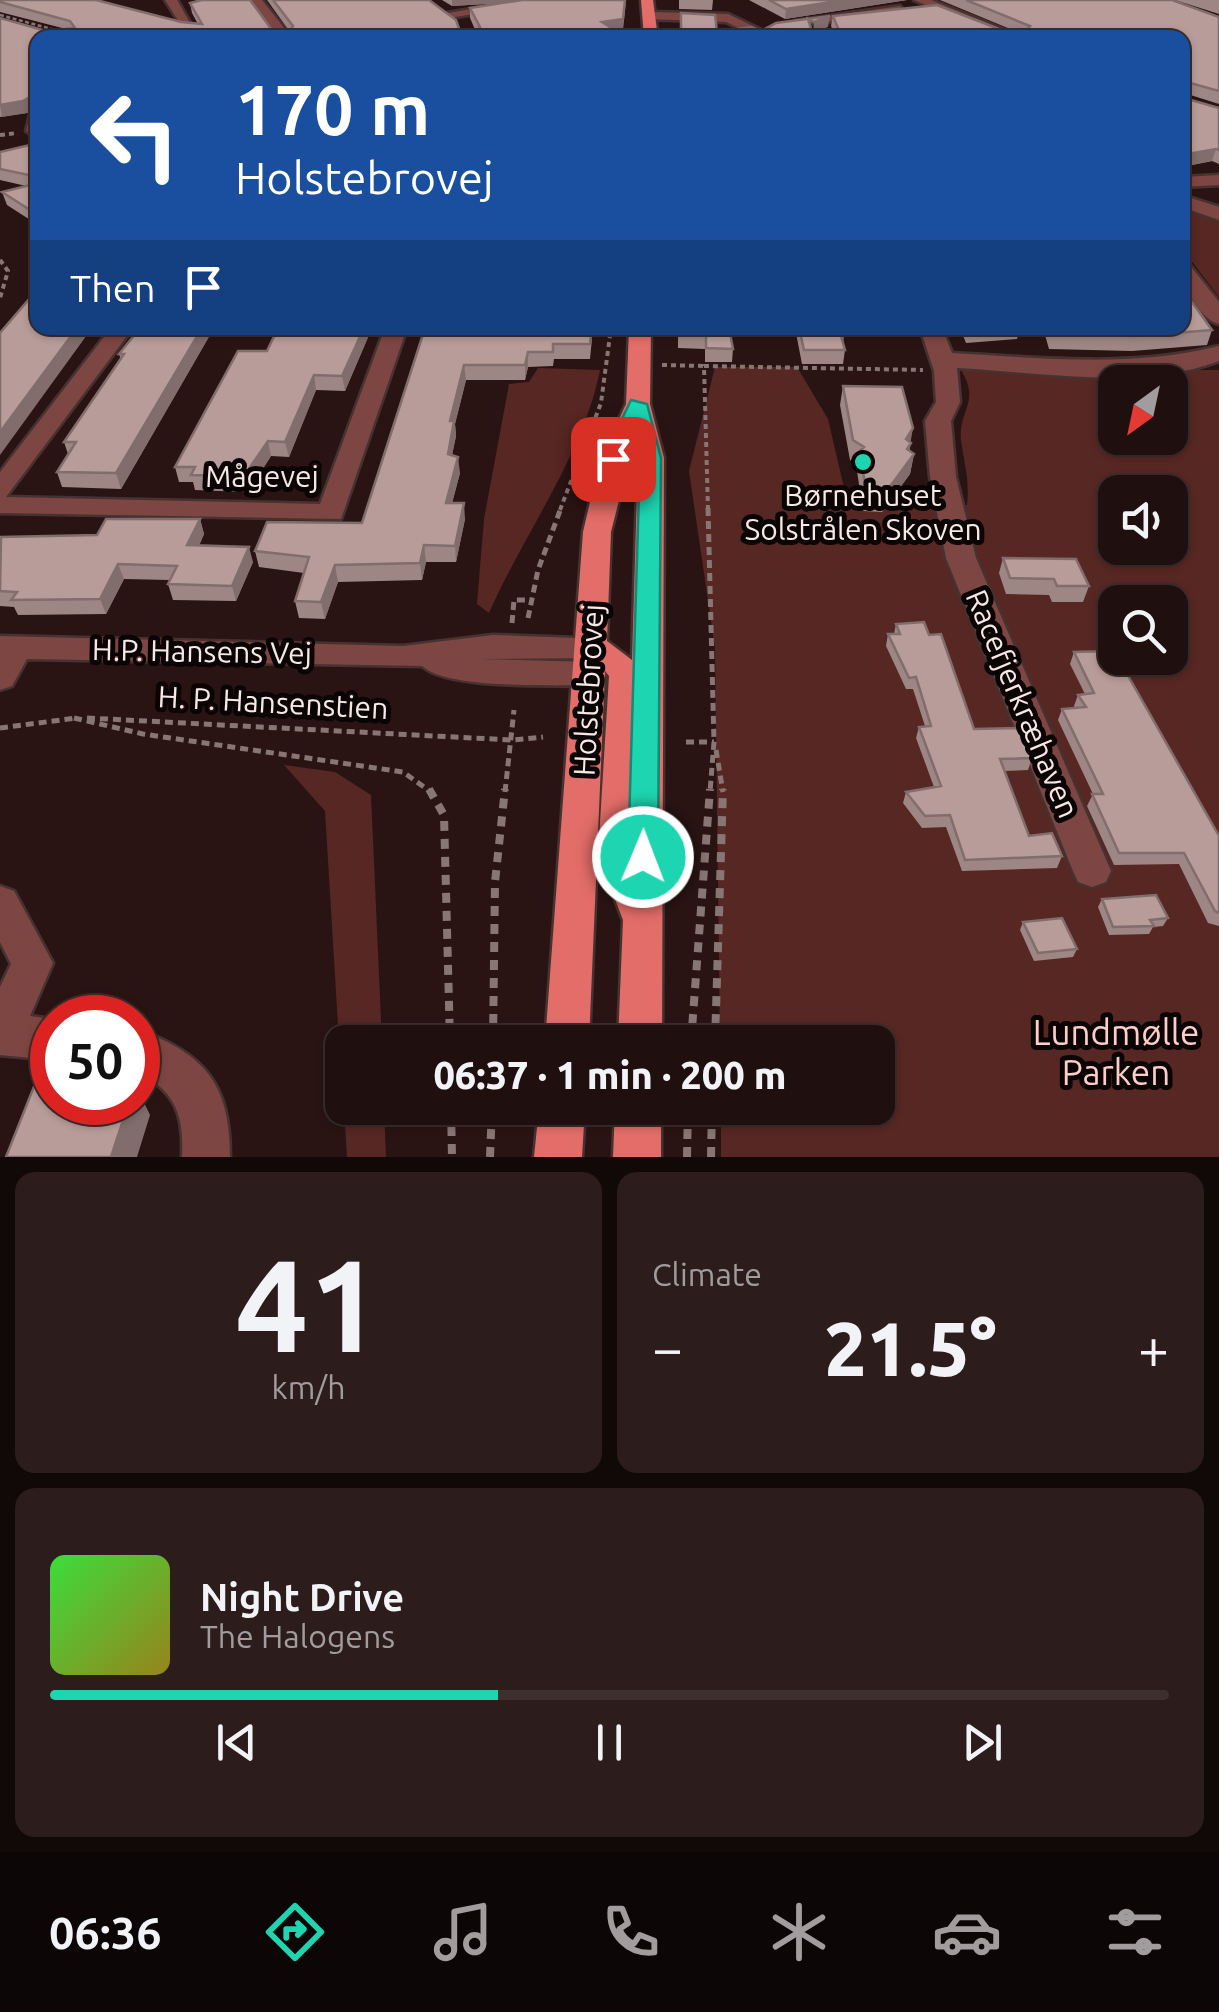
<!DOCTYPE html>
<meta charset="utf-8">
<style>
body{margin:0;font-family:Ubuntu,sans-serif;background:#2c1d1c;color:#f1f3f6;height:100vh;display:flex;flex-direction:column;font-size:38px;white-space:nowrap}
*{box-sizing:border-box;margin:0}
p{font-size:32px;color:#a19c9e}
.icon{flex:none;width:55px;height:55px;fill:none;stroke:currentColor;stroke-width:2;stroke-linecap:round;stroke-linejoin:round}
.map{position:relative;height:1157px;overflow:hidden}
.drawer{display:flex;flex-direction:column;gap:15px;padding:15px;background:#110808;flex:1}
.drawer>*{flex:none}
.top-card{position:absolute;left:30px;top:30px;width:1160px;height:305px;border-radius:20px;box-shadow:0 2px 8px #0004,0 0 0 2px #3c2f2e;background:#1a4fa0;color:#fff;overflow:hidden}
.needle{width:65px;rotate:213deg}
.buttons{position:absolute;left:1098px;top:365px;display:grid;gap:20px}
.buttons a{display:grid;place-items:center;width:90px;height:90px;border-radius:20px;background:#1f0f0e;box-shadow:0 2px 8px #0004,0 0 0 2px #3c2f2e;font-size:50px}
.speed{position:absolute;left:30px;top:995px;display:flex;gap:20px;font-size:50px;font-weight:700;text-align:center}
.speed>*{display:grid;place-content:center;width:130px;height:130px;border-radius:50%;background:#1f0f0e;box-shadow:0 2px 8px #0004,0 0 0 2px #3c2f2e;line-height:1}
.speed .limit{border:15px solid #d22;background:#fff;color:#111}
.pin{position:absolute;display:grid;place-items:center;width:85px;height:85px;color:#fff;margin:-42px;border-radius:20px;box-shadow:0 5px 15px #0006}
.me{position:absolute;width:110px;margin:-55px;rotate:1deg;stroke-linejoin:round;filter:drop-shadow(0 0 8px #0008)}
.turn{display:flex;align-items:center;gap:35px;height:210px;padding:0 40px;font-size:45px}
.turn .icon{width:130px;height:130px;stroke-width:2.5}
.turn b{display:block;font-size:70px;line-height:85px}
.then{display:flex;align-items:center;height:95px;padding:0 40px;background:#0003;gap:20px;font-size:38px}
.big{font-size:75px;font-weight:800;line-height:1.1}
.drawer .card{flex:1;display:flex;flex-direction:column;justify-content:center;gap:15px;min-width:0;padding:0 35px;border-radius:20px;background:#2c1d1c}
.drawer .dial{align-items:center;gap:0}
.dial b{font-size:130px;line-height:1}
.song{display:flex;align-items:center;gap:30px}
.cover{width:120px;height:120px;border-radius:15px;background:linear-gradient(135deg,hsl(120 70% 55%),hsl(50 70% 35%))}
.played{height:10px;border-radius:5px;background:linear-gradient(90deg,#1dd5b1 40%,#3c2f2e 40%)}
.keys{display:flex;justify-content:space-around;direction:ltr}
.heat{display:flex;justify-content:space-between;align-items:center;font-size:55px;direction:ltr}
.drawer .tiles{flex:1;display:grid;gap:15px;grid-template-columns:1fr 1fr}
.card:last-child{grid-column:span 2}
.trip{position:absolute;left:325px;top:1025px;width:570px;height:100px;border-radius:20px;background:#1f0f0e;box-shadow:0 2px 8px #0004,0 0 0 2px #3c2f2e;font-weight:800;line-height:100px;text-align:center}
.dock{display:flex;height:160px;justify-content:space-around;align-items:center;background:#0c0606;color:#a19c9e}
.dock .icon{width:70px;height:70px}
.dock .selected{color:#1dd5b1}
.dock b{font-size:45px;color:#f1f3f6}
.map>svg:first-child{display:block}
</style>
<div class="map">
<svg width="1219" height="1157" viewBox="0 0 1219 1157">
<rect width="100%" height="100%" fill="#291413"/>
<!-- green -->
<path fill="#572724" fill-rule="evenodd" d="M1182,205L1219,218V297L1183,250Z
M715,367H797L828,419L845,492L866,503L967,505C970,482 964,462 961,440C958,410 981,403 961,370H1219V1157H721V1108H878V1042H720L715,648L689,471ZM1115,382H1170V438H1115ZM1115,492H1170V548H1115ZM1115,602H1170V658H1115Z
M538,368L600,370C583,456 524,533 489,613L477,604L484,519L509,384L529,382Z
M284,765L335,772L371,795L382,1042H342V1091L325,811Z
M344,1108H384L386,1157H347Z"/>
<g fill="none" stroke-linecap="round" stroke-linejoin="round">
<!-- minor casing -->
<g stroke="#463231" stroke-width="5">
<path id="minor" d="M165,0H177L193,28H183Z
M249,0H262L292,38H277Z
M524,0H558L449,18L442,14Z
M914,0H931L1024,38H1003Z
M900,6L905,13L802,25L795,21Z
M652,12L728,14L772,35L759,38L726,22L647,19Z
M38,109V140L26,131L30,114Z
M1219,175V185L1182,187V177Z
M1182,195L1219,207V220L1182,207Z
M1182,262L1189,264L1219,302V324C1196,317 1182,283 1182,262Z
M111,328H133L6,497L320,504L385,328H407L341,519L0,513V472Z
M920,328H942L952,353C1042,358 1131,368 1219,346V361C1140,391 1039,372 957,368L960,402L951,421L956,477L976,558L1111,871L1106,882L1092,887L1078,882L1073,871L946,558L930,477L925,421L936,402L934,371Z
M493,635L603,639L608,647L603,655L592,658L480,659L590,662L602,666L606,674L602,682L590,686C552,684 449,690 422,666L27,659L12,686L0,690V636L403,646Z
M0,886L14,891L53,963L30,1016L52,1019V1060L0,1055V987L11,964L0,942Z
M138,1029C205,1055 230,1083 230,1157H182C184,1115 176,1092 138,1072Z"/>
</g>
<!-- major casing -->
<g stroke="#463231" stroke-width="5">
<path id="major" d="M641,0H653L658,38H644Z
M629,328H651L650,404L664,458L662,1042H618L623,920L598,855L609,676L605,671L589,1042H545L583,532L600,459L626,404ZM634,441L638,458L632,660L607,641L611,532Z
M539,1108H585L582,1157H534Z
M615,1108H661V1157H613Z"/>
</g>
<!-- path-far3 -->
<path stroke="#887674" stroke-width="2.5" stroke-dasharray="4 2.5" stroke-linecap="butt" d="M0,15L59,31"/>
<!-- path-far2 -->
<path stroke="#887674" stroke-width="4" stroke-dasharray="5 4" stroke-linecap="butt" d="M0,135L17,133
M0,260L8,271L0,298
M662,365L704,366
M560,510L601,403L611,328
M708,510L704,366L923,370"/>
<!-- path-far1 -->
<path stroke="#887674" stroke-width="5" stroke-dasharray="8 5" stroke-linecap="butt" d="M708,508L714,742L710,792
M528,618L538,570L561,508
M512,623L514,600H532
M74,718L143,734L403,772L431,792
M87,718L512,740L543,737
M0,728L76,718
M686,742H714
M716,750L723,792
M505,792L514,710"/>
<!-- path -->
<path stroke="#887674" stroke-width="8" stroke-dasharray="10 8" stroke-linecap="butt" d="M429,789L444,815L450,1042
M493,1042L495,882L505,789
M691,1042L710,789
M715,1042L723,789
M451,1108L452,1157
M490,1157L492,1108
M687,1157L688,1108
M711,1157L712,1108"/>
<!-- minor -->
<use href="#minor" fill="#7e4642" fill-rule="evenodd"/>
<!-- major -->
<use href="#major" fill="#e36d68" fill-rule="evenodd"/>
</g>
<!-- wall -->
<path fill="#9e8684" d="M0,0L198,24L192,13L190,3L272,30L290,32L267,0H429L460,31L476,32L470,18V8L503,3L452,6L442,0H626L623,29L38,106L27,113L0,117V18L46,31L66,29L0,12Z
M679,0H713L712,10L679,9Z
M749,0H907L785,19Z
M940,0H1172L1219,17V104L1184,93V98L1219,108V164L1212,161L1182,167V38H836L831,26L833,16L1015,31Z
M1175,0H1219V14Z
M38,143V225L7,205L2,192L26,186L0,180V152Z
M140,328H214L121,489L62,487L57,472L68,454L64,442L121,360L119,354Z
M278,328H372L345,391L316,390L289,457L271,456L248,492L195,490L193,482H179L175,467L267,351Z
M425,328H593L590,359H554L553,366L528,367L525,380H466L455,424L456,436L452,455L460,473L452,503L465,519L456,562H426L422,580L338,582L325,619L299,618L295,601L304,573L259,567L255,551L362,523Z
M678,328H729L733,349L732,362H705V349L678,348Z
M795,328H845L843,343L845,350L843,364H802Z
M960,328H1020L1017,339L966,343Z
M1043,328H1182L1212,330L1207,345L1132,351L1049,349Z
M843,386L910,443V451L914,454L910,474L882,512L863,511L857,471L858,465L850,460L840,405Z
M200,519L204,534L199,546L253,562L236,601L173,600L168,584L170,580L124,579L106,614L18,615L14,607L0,606V538L97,535Z
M1003,558L1089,586L1083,602H1052L1049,595L1006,594L999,573Z
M896,624L974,729L1032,758L1028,770L1004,771L1029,836L1062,856L1057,868L962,871L946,827L922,828L903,803L906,792L934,787L916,738L919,727L925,726L913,689H906L886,646L888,634H894Z
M1074,652L1219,836V926L1208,923L1179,864L1114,865L1087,806L1093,794L1058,720L1062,709L1075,708L1074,706L1078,695L1085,694L1070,664Z
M1102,899L1168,918L1163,926L1153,927L1149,934L1109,935L1098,907Z
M1023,922L1077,949L1073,957L1034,961L1020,930Z"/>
<!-- shaded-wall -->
<path fill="#816d6b" d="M452,0H554L452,6Z
M625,0L623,29L602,32V22Z
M844,0H907L785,19L786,9Z
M830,16L828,27L813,33L814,22Z
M616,31V38H597V33Z
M35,94L38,106L27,113L2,117L0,105Z
M1216,149L1212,161L1182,167V155Z
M77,328H92L0,455V432Z
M202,328H214L121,489L116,473Z
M364,328H372L345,391L342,376Z
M528,352V367L525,380V365Z
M464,365L466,380L455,424L456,436L449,470L448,454L450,421Z
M314,375L316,390L289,457L285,442Z
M913,428L910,445L911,443L907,463L906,439Z
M268,441L271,456L248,492L244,476Z
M914,454L910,474L882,512L886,492Z
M458,457L460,473L448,519L446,503Z
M464,503L465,519L456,562L455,546Z
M200,519L204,534L192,560L187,545Z
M424,545L426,562L422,580L420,563Z
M249,547L253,562L236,601L232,586Z
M118,564L124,579L106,614L100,599Z
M335,565L338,582L325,619L321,602Z
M138,1090L150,1115L137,1157H111L129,1102H138Z"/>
<!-- building -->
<path fill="#b89c99" stroke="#816d6b" stroke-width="2.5" d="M0,0H96L181,22L202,24L190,3L202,0H250L272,30L290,32L293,26L273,0H429L456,20L460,31L476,32L480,27L470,8L522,0H625L623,19L602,22L616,31L597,33L602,38H38V105L35,94L23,101L0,105V18L46,31L75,28L70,21L0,2Z
M769,0H844L786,9Z
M966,0H1172L1219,17V91L1183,81L1184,98L1219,108V150L1216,149L1182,155V38H842L833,16L937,5L1004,31H1026L1030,26Z
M681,13L715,15L717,32L751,27L761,31L776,23L830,16L814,22L808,19L814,38H681Z
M38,143V177L0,169V152Z
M38,183V215L2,192Z
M1182,288L1212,330L1137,336L1053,334L1051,328H1182Z
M30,298H38V328H77L0,432V333Z
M140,328H202L116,473L57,472L76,442H64L124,354H119Z
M278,328H364L342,376L314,375L285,442L268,441L244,476L191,475L195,467H175L238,351H267Z
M425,328H592L590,344H553V352H528L525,365H464L450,421H454L448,454L458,457L446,503H464L455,546L424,545L420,563L335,565L321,602L295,601L309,557L255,551L267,522L362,523Z
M678,328H729L733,349L706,348V335L679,334Z
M799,328H845V329H839L845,350H804Z
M843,386L902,387L913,428L906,439L911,443L907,449L914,454L886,492L866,491L860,451L864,447L853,440Z
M106,519H200L187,545L249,547L232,586L168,584L177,566L118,564L100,599L11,600L17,592L0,591L1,537L97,535Z
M1003,558L1076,559L1089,586H1057L1054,579L1010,578Z
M924,622L929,635L941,634L974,729L1019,728L1032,758L1000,759L1029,836L1052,833L1062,856L965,860L950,815L925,816L906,792L941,786L919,727L931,726L916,677L909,678L888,634H900L896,624Z
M1115,651V658H1118L1219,836V913L1215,911L1184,853H1119L1092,794H1103L1062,709L1086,707L1078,695L1094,693L1074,652Z
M1156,895L1168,918L1150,920L1154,926L1113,927L1102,899Z
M1062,918L1077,949L1038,953L1023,922Z
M37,1079L52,1080V1102H129L111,1157H6Z"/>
<!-- route -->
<path fill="#1dd5b1" stroke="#138a73" stroke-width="2.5" d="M631,400L647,404L661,458L658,857L653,865H633L628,857L640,458L635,433L620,463L603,459Z"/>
<!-- markers -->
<circle fill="#1dd5b1" stroke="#0b0404" stroke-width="4" cx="863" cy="462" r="10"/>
<g text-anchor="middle" stroke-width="10" stroke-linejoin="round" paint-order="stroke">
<!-- street labels -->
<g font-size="30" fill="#f7e8e6" stroke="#0b0404">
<text x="262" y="487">Mågevej</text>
<text transform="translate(202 652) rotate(1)" y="10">H.P. Hansens Vej</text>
<text transform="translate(589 690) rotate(-87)" y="10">Holstebrovej</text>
<text transform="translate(273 703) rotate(3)" y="10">H. P. Hansenstien</text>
<text transform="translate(1022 704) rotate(67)" y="10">Racefjerkræhaven</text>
</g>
<!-- poi labels -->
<g font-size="30" fill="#f7e8e6" stroke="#0b0404">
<text x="863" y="506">Børnehuset<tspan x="863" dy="34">Solstrålen Skoven</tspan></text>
</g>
<!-- near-park labels -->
<g font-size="35" fill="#ffcdc8" stroke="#0b0404">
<text x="1116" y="1045">Lundmølle<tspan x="1116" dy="40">Parken</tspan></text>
</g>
</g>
</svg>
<div class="buttons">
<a><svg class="needle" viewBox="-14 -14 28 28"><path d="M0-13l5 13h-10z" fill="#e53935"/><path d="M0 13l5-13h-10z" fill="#a19c9e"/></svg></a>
<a><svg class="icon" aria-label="sound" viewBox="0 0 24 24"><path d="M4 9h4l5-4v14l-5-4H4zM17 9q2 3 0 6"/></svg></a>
<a><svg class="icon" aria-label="search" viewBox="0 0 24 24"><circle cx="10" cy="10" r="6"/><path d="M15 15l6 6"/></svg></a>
</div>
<div class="speed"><div class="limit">50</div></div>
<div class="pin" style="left:613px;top:459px;background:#d93025"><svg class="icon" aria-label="arrive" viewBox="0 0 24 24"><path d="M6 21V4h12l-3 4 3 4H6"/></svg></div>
<svg class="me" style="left:643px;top:857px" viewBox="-20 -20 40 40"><circle r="17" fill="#1dd5b1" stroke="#fff" stroke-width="3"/><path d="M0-11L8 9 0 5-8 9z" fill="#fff"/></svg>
<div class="trip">06:37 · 1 min · 200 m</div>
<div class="top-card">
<div class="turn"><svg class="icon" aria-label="left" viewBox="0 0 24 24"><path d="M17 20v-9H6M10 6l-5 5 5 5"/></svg><div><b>170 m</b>Holstebrovej</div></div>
<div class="then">Then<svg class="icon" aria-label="arrive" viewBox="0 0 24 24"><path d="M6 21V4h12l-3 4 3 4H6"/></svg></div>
</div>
</div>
<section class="drawer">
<div class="tiles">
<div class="card dial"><b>41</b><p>km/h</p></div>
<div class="card"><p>Climate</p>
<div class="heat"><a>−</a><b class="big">21.5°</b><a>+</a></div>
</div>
<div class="card">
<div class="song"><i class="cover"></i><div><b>Night Drive</b><p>The Halogens</p></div></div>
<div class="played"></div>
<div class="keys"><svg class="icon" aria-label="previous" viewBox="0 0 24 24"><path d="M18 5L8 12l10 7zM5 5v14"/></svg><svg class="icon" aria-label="pause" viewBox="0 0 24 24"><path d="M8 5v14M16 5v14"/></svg><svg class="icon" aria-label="next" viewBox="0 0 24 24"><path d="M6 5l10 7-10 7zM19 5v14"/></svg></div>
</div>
</div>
</section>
<nav class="dock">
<b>06:36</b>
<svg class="icon selected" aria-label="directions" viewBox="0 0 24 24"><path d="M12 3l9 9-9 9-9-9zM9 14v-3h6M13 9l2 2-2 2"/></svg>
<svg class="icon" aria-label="music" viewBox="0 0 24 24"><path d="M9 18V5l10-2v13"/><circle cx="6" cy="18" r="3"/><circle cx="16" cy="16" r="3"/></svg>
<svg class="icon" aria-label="phone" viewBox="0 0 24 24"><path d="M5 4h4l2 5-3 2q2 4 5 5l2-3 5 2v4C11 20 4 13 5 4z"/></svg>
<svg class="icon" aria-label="climate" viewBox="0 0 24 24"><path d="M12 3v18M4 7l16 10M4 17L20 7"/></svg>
<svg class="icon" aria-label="car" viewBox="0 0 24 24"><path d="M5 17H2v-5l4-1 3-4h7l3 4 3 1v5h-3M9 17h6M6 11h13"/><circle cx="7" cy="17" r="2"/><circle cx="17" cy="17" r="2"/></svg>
<svg class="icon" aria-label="filters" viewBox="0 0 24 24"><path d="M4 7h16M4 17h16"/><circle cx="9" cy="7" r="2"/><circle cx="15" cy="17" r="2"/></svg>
</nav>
